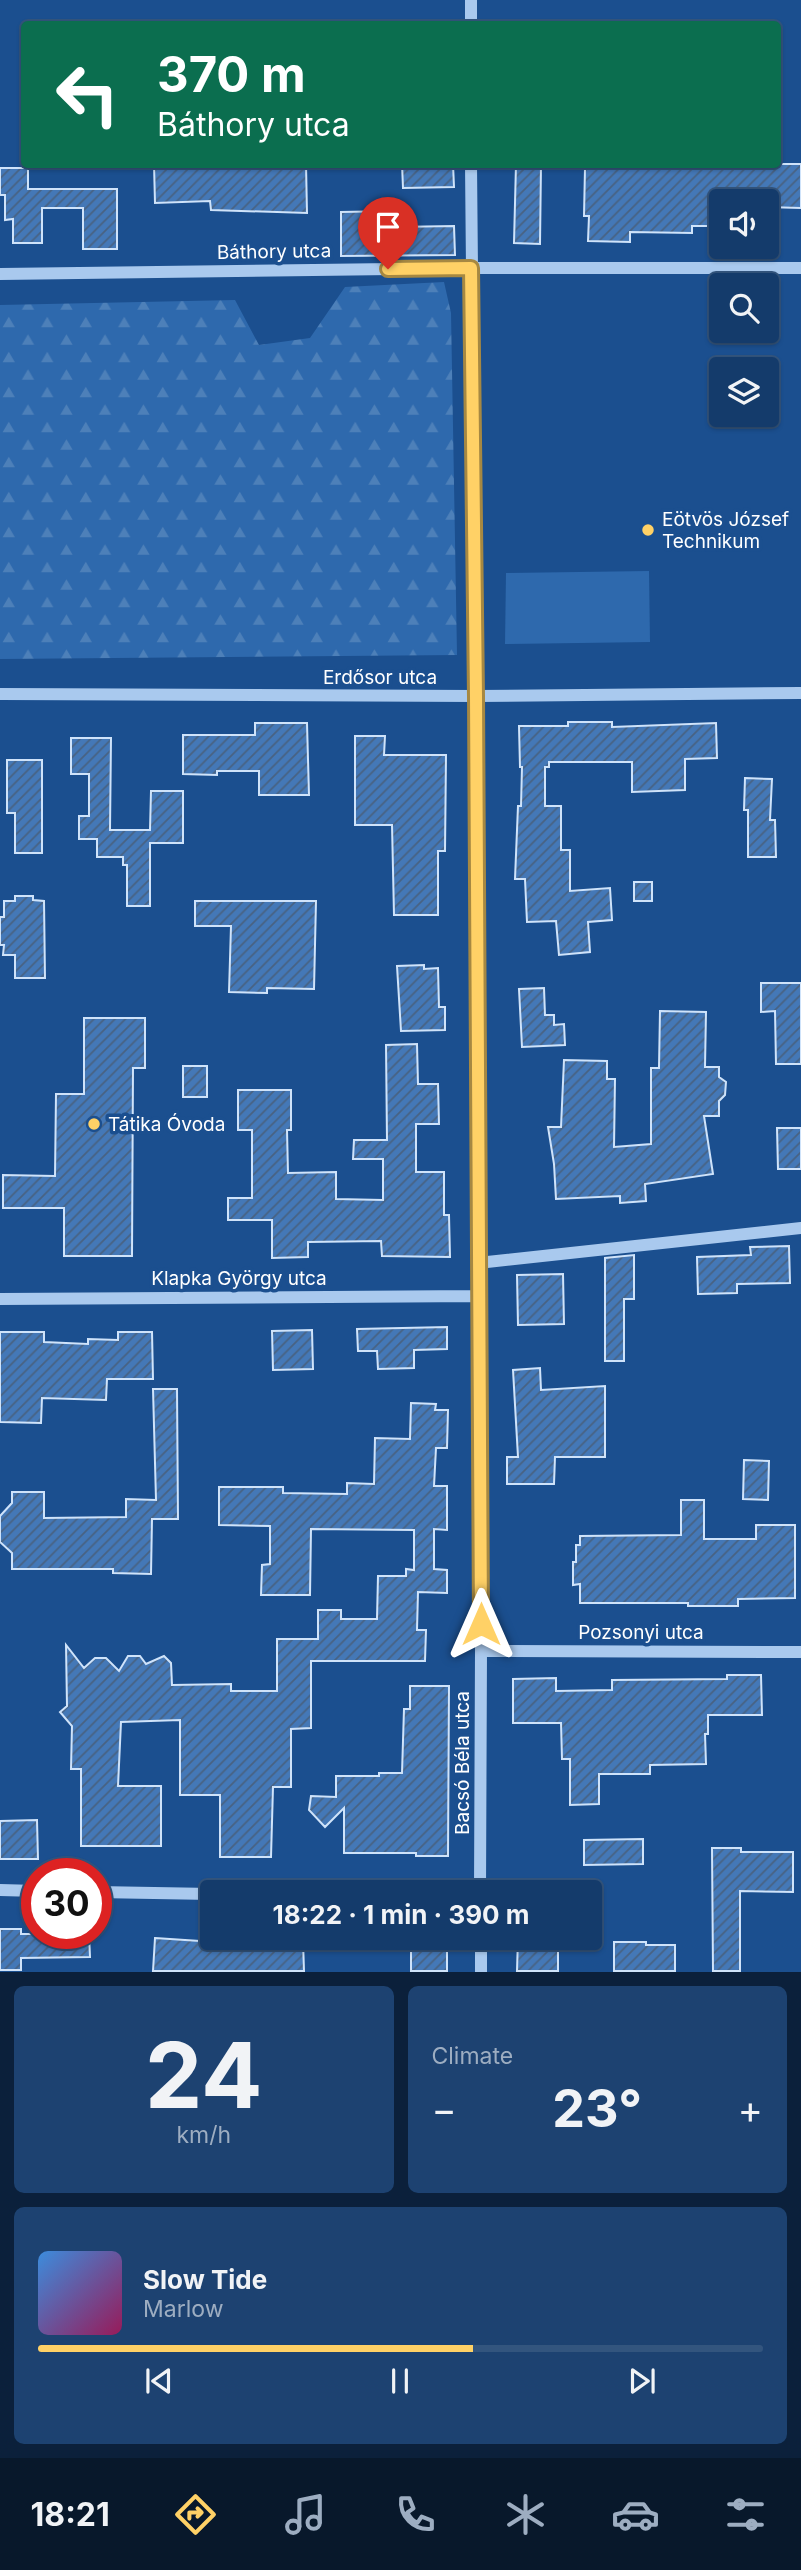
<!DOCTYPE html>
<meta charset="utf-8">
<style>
body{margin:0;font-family:Inter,sans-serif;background:#1d4271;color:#f1f3f6;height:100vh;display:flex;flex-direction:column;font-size:26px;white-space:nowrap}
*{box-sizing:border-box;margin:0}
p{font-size:23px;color:#9dadc1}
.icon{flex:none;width:38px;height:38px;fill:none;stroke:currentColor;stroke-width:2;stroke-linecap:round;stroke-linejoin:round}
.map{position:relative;height:1972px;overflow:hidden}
.drawer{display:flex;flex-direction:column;gap:14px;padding:14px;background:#0b203b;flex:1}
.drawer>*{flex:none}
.guide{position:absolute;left:21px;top:21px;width:760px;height:147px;border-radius:7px;box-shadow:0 2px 5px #0004,0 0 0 2px #33557e;background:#0b6e4f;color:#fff;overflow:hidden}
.buttons{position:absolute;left:709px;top:189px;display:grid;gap:14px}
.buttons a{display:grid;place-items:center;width:70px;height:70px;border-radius:7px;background:#143b6b;box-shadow:0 2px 5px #0004,0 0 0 2px #33557e;font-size:35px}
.speed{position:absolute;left:21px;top:1858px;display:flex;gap:14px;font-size:35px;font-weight:700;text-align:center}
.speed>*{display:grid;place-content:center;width:91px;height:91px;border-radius:50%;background:#143b6b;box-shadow:0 2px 5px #0004,0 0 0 2px #33557e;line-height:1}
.speed .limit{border:10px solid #d22;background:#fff;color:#111}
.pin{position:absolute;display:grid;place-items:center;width:60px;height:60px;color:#fff;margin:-72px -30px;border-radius:50% 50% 50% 0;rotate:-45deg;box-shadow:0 0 7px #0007}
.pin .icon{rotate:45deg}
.me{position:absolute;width:77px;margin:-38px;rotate:0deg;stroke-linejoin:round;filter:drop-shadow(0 0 5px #0008)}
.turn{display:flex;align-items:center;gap:24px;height:147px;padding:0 21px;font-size:32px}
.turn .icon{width:91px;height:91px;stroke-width:2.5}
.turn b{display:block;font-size:49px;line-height:60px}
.big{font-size:52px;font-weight:700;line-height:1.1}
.drawer .card{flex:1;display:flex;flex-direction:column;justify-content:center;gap:10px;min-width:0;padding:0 24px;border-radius:10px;background:#1d4271}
.drawer .dial{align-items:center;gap:0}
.dial b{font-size:91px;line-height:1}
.song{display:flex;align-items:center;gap:21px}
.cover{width:84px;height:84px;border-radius:10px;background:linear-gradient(135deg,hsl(210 70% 55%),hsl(330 70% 35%))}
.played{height:7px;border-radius:4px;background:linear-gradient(90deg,#ffd166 60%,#33557e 60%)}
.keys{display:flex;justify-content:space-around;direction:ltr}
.heat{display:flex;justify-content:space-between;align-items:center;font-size:38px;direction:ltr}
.drawer .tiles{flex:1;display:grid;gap:14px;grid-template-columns:1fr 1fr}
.card:last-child{grid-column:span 2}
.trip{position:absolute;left:200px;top:1880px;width:402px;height:70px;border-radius:7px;background:#143b6b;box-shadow:0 2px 5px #0004,0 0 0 2px #33557e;font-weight:700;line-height:70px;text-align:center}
.menu{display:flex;height:112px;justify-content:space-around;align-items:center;background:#08182b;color:#9dadc1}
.menu .icon{width:49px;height:49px}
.menu .active{color:#ffd166}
.menu b{font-size:32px;color:#f1f3f6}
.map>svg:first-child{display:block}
</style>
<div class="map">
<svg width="801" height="1972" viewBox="0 0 801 1972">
<defs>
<pattern id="forest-firs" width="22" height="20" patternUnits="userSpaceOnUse" patternTransform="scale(1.75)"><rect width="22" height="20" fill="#2e69ad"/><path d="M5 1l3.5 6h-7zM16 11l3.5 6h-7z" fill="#4d80b9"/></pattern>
<pattern id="building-hatch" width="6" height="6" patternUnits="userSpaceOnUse" patternTransform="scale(1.75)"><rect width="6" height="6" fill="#4478b7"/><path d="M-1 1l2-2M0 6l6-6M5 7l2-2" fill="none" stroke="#486282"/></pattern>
</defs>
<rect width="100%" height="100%" fill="#1b4f8f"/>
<!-- grass -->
<path fill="#2e69ad" d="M649,571L650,642L505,644L506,573Z"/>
<!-- forest -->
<path fill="url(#forest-firs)" d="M444,282L451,313L457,655L0,659V305L235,300L259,345L310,338L345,287Z"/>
<!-- building -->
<path fill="url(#building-hatch)" stroke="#cfe3fa" stroke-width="2" d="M154,164H306L307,213L211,210L210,201L155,203Z
M402,164H453L454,187L403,188Z
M516,164H541L540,244L514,243Z
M655,164H801V208L766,207V201H721V226H692V233L630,232V242L588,241L589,216H584L585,168L655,169Z
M0,168H28V189H117V249H83V208H42V243H13V219L5,220V195H0Z
M394,211V227L454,226L455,255L341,256V212Z
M568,722H612V727L716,723L717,758L685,759V790L632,792V762H549V767H545V806H561V850H570V891L610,888L612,920L588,922L590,952L559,955L556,921L527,922L525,879H515L518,806H521L522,767H520L519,726H568Z
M255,723H307L309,795H259V771H217V775L183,774V735H255Z
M355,736H385L384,755H446L445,851H438V915H394L392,825H355Z
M71,738H111L110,830H150L151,791H183V843H150V906H127V865H123V857H97V839H79V816H89V774H71Z
M7,760H42V853H15V813H7Z
M745,778L772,779L770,820H775L776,857H748V810H744Z
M634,882H652V901H634Z
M15,896H33V900L44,901L45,978H15V955H3L4,945H0V917H4V901H15Z
M195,901H316L314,989L267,988V993L229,992L231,926H195Z
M424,965V969L438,968L439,1007H445V1030L401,1031L397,966Z
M761,983H801V1064H776L775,1011L761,1012Z
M544,988L545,1015H554V1025L564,1024L565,1045L522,1047L519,989Z
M660,1011L706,1012L705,1067H719V1077L726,1082L725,1095L719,1101V1116H704L713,1174L645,1184L646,1201L620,1203V1196L556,1199L554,1164L548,1127H561L564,1060L607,1061V1079H615L614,1147L651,1144V1068H659Z
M84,1018H145V1068H133L132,1256H64V1208H3V1175L55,1176L56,1094H84Z
M417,1044L418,1084H438L439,1124H416V1172H444V1215H449L450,1257L382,1256L381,1241L308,1242V1257L272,1258V1220H228V1198H252V1130H238V1090H291V1130H287L288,1173L336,1172V1199L383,1200V1159H353L354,1140H387L386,1045Z
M183,1066H207V1097H183Z
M777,1128H801V1169H778Z
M789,1246L790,1283L737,1284V1293L698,1294L697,1257L751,1255L750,1247Z
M634,1255V1299H624V1361H605V1258Z
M563,1274L564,1324L518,1325L517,1275Z
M447,1327V1349L414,1350V1368L378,1369L377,1351H358L357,1329Z
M312,1330L313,1369L273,1370L272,1331Z
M0,1332H44V1342L88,1344V1339L118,1340V1332H152L153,1379H107L106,1400L42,1398L41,1423L0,1422Z
M540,1368L541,1390L605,1386V1457H555L554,1484H507V1457H518L513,1370Z
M153,1389H177L178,1519H152L151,1574L113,1573V1569H12V1553L0,1542V1516L12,1503V1492H44V1518L126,1517V1499L156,1500Z
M411,1403L436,1404L435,1410H448L447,1448H436L434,1486H447V1530L434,1529V1569L447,1570V1593L418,1592L417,1630H426L425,1661H311V1728L291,1729V1787H273L271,1857H220V1795H180V1720L121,1722L118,1786H161V1846H81V1769H71L72,1726L60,1712L67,1706L66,1645L84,1668L95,1658H106L119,1671L128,1656H140L146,1664L164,1656L171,1663L172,1685L231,1684V1691H277V1639H318V1610H341V1619H377L378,1576H406V1569L414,1570V1530L311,1529L310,1595H261L262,1565L270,1564V1526L219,1525V1487H283V1493L347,1494V1483L374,1484L375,1438L410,1439Z
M744,1460L769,1461L768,1500L743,1499Z
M681,1500H704V1539H756V1525H795V1598L738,1599V1606H688V1603H580V1584L573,1585V1562H576V1545H580V1536L681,1535Z
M727,1675H761L762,1715H708V1734H705L706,1764L650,1765V1774H599V1804L570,1805V1759H562L561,1723H513V1679L556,1678V1691L612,1690V1680L727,1679Z
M410,1686H449L448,1856H416V1853H344V1808L325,1827L309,1810L311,1796L336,1797V1776H379V1773H402L404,1709H410Z
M37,1820L38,1859H0V1821Z
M643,1839V1864L584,1865V1840Z
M712,1848H741V1852H793V1892L740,1891V1971H713Z
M0,1929H21V1934H89L90,1957L21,1958V1970H0Z
M411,1937H447V1971H411Z
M518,1937H558V1971H517Z
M155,1938L200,1941H303L304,1971H153Z
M614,1942H646V1945H675V1971H614Z"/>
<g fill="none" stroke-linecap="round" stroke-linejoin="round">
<!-- minor -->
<path stroke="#a9c9ee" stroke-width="12" d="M471,0V24
M471,164L476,696L481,1651L480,1892
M0,274L471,268H801
M0,694L476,696L801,693
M478,1263L801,1228
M0,1299L478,1296
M481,1651L801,1652
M0,1890L37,1891
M96,1892L212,1894
M481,1937V1972"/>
</g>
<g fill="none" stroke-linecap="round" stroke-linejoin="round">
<!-- route casing -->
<g stroke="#a68842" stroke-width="18">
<path id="route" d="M388,269L471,268L476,696L481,1624"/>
</g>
<!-- route -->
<use href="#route" stroke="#ffd166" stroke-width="12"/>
</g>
<!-- markers -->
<g fill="#ffd166" stroke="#1b4f8f" stroke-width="2.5">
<circle cx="648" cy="530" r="7"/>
<circle cx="94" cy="1124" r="7"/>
</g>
<g text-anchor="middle" stroke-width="7" stroke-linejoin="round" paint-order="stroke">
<!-- street labels -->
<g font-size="19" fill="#fff" stroke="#1b4f8f">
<text transform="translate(274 251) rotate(-1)" y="7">Báthory utca</text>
<text x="380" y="684">Erdősor utca</text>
<text x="239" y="1285">Klapka György utca</text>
<text x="641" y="1639">Pozsonyi utca</text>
<text transform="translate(462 1763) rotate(-90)" y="7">Bacsó Béla utca</text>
</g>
<!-- poi labels -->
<g font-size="19" fill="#fff" stroke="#1b4f8f" text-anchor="start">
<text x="662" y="526">Eötvös József<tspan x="662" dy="22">Technikum</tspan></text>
<text x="108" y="1131">Tátika Óvoda</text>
</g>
</g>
</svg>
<div class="buttons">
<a><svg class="icon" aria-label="sound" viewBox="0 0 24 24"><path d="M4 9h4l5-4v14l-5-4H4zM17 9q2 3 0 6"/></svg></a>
<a><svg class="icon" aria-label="search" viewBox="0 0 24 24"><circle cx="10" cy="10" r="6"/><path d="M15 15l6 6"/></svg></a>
<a><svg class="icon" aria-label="layers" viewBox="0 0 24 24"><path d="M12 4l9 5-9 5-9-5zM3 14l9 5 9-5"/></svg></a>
</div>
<div class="speed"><div class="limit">30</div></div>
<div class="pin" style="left:388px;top:269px;background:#d93025"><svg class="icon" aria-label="arrive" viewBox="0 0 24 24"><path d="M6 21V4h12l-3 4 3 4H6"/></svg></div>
<svg class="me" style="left:481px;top:1624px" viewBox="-20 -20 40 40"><path d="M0-17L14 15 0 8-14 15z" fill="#ffd166" stroke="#fff" stroke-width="4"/></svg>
<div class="trip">18:22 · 1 min · 390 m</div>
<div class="guide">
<div class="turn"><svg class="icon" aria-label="left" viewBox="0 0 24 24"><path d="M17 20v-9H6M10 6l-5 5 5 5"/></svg><div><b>370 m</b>Báthory utca</div></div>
</div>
</div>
<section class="drawer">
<div class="tiles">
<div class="card dial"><b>24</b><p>km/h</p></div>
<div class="card"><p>Climate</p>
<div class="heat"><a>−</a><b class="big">23°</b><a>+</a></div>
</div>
<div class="card">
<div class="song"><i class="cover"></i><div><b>Slow Tide</b><p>Marlow</p></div></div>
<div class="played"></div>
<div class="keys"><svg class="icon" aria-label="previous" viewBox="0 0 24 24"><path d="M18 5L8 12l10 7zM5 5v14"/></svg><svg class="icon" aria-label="pause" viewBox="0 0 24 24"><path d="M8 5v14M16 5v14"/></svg><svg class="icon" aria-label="next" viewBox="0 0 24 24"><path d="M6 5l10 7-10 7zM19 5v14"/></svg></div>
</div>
</div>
</section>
<nav class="menu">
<b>18:21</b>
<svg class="icon active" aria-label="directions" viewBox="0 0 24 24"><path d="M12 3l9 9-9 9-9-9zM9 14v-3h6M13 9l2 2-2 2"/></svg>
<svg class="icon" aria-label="music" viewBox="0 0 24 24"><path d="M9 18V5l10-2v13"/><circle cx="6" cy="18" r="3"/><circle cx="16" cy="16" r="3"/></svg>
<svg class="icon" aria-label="phone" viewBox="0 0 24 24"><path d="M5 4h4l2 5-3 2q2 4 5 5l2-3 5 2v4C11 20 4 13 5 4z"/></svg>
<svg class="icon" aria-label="climate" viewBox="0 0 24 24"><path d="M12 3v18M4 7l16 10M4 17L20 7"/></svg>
<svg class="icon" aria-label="car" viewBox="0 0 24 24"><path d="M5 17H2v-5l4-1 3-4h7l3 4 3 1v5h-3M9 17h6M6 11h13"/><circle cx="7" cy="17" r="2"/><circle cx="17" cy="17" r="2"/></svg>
<svg class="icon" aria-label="filters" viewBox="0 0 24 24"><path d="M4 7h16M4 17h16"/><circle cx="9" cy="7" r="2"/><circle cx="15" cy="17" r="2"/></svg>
</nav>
